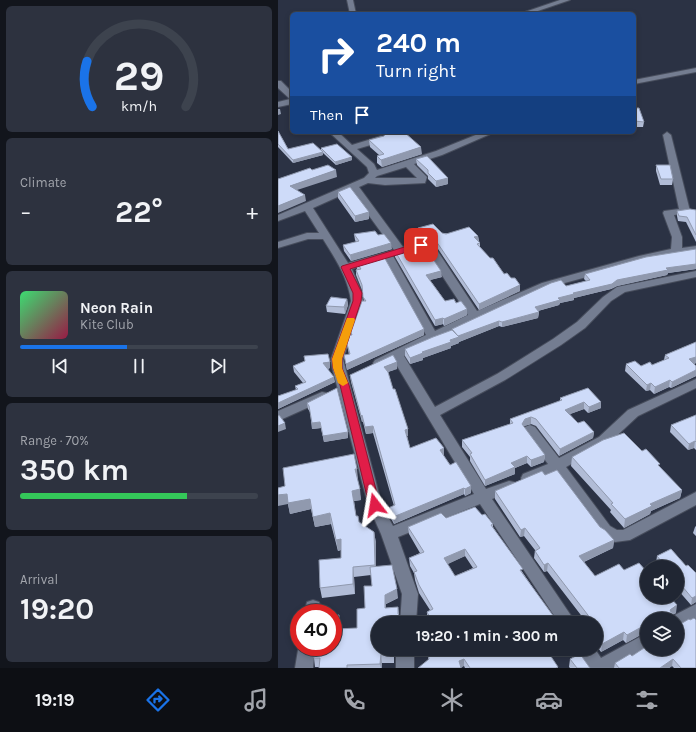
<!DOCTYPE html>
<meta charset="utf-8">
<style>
body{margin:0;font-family:Karla,sans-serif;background:#2d323f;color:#f1f3f6;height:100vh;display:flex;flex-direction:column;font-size:15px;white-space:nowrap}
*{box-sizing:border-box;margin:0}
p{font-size:13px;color:#a2a5ac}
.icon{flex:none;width:22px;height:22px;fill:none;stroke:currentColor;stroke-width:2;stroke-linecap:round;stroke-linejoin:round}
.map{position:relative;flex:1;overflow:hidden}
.sheet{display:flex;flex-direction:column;gap:6px;padding:6px;background:#12151c;width:278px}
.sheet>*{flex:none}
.top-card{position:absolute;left:12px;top:12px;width:346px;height:122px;border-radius:6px;box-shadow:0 2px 6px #0003,0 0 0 1px #3d434e;background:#1a4fa0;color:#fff;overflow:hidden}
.tools{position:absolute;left:362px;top:560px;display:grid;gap:8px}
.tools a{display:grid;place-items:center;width:44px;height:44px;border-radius:50%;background:#202633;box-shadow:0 2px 6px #0003,0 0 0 1px #3d434e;font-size:20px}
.speed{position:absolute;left:12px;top:604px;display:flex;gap:8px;font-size:20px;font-weight:700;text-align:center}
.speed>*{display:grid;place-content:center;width:52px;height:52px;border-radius:50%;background:#202633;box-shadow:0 2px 6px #0003,0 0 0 1px #3d434e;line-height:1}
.speed .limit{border:6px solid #d22;background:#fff;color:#111}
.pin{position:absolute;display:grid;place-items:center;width:34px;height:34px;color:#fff;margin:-17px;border-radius:8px;box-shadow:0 2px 6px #0006}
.me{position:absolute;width:44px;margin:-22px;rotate:346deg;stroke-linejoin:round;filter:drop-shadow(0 0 3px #0008)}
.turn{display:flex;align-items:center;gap:14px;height:84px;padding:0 20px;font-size:18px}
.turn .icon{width:52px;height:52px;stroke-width:2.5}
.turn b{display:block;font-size:28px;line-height:34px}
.then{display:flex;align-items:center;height:38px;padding:0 20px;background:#0003;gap:8px;font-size:15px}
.big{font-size:30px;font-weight:700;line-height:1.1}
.sheet .widget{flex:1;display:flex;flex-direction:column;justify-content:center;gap:6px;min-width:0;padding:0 14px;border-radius:6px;background:#2d323f}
.sheet .dial{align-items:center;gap:0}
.dial svg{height:104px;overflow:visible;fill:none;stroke:#3d434e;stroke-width:7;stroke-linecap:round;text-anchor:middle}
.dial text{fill:#f1f3f6;stroke:none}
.song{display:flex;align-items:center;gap:12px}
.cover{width:48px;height:48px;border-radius:6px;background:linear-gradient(135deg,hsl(140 70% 55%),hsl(340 70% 35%))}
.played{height:4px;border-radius:2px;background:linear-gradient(90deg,#1a73e8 45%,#3d434e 45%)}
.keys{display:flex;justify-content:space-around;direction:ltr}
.heat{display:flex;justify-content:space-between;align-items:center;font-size:22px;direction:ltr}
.charge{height:6px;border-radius:3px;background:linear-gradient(90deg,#34c759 70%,#3d434e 0)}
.trip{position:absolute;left:93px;top:616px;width:232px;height:40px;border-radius:20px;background:#202633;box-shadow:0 2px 6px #0003,0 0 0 1px #3d434e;font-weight:700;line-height:40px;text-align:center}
.menu{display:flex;height:64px;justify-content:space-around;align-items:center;background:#0d0f14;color:#a2a5ac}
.menu .icon{width:28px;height:28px}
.menu .selected{color:#1a73e8}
.menu b{font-size:18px;color:#f1f3f6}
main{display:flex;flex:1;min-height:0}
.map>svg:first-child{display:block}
</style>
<main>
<section class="sheet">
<div class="widget dial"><svg viewBox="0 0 100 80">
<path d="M14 69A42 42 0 1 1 86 69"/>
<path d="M14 69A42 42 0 0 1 10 34" stroke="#1a73e8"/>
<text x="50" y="56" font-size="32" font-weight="700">29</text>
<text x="50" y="72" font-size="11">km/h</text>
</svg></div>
<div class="widget"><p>Climate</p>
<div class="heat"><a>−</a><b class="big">22°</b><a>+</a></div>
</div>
<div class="widget">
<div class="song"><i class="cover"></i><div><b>Neon Rain</b><p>Kite Club</p></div></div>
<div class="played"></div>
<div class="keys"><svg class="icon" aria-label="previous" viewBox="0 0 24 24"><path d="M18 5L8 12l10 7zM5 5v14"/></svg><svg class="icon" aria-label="pause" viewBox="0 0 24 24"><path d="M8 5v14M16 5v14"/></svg><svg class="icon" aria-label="next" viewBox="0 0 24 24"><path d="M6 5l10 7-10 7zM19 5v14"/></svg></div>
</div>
<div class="widget"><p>Range · 70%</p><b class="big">350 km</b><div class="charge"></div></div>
<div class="widget"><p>Arrival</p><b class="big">19:20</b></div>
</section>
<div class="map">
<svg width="418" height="668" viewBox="0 0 418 668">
<rect width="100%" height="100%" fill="#2b3244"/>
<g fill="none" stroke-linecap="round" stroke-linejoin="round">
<!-- minor casing -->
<g stroke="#474d5c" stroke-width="2">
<path id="minor" d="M69,0H75L78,14H72Z
M282,0H292L251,14H241Z
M418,68V72L356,84V80Z
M0,81H3L14,92V104L0,107V102L12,99L0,88Z
M51,132H60L74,145L103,136L106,137L107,139L106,141L79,149L96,164L99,170L158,151L205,132H217L164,155L136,164L149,177L147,183L107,185L90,183L81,187L125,247L147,241L155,244L199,311L264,283L361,256L393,249L394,237L385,213L386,211L401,209L385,135L389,132L393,135L412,211L411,213L396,215L404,237V248L418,246V252L367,261L272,287L201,318L126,356L157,407L219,374L275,339L299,322L325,297L339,287L418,271V277L347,292L333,301L307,328L283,345L227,380L162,415L208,489L231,481L236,482L238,486L236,490L214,499L298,623H281L202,504L120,537L140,594L138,623H122L124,594L103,534L90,505L54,367L53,359L73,301C70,278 57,258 45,239H30L0,248V242L29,233H41L27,211L0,221V215L86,178L91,173L89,167ZM128,167L139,178H97L99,176ZM73,191L116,250L70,263L35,208ZM146,248L190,315L157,331L115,256ZM106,259L148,335L97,360L95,363L97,366H105L116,361L196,494L115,526L104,505L65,359L85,301L83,291L74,269Z
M418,379V388L360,416L331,443L288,467L332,526L339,530H345L418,492V505L352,540L337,542L322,534L276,473L250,483L245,482L243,478L245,474L270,464L247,433L245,430L247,427L252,425L257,427L281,458L321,437L350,410Z
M44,392L49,393L51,396L49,399L0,421V411Z
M35,600L41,602L43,607L42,613H26L29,602Z
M418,604V619L399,629V619H392L393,617Z
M369,633V649L336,668H310L298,649H317L323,658Z
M21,644V647H37L35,668H17Z
M118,649H136V668H118Z"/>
</g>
<!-- minor -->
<use href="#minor" fill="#747d91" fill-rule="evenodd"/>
</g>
<!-- wall -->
<path fill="#b1bcd6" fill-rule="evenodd" d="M356,108L366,122L365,127H356Z
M0,131L10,149L43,151V148L74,160L58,165L45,153V155L15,163L0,147Z
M91,140L144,154L104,167L99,163V156L101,155L92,147Z
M138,159L170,178V184L158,187L150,179V176L139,165Z
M378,165L395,179L394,185H382L378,171Z
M60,192L91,219L77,222L60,198Z
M418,210V242L408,222L400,221L399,216V211Z
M140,228L164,233L200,236L201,241L202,243V247L242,291L201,310L156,243L146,240L141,233Z
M76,234L100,235L114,249L73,261L66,251L65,245L78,242L77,240Z
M418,249V269L390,273L389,275L339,286L333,289L296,298V300L282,303L281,305L260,311L261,312L260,318L224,327L221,326L181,342V343L173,346V348L145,358V360L132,364L127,356V349L174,330V329L288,286L308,281L306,279L307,274Z
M117,251L164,277L152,280L167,301L178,303L189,309V315L166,326L165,324L157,326L117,257Z
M79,263L146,329V335L69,370L66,355H71L69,344L74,335L73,332L86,301L84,290L78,275V270L79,269Z
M69,299L70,305L67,314L49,312L48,306Z
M418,342V363L416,364L418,366V376L393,388L391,387L376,394L372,390L368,391L347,371L348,364L363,366L374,365L386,360L387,355Z
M15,366L52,368L50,369L57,382L0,409V396L18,390L17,386L25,383L16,372Z
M119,369L110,372L115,389L130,429V436H129L132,448H166V455H165L193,493L187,496L186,494L116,524L111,515L110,508L116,506L95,433L88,434L85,422H84L73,382L72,375Z
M310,388L323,408L310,413L306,409L292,414L300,423L316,432L315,438L281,456L258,426L253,424L246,426V427L267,455L266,462L253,467L249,463L237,468V474L207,486L192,461V457L184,447V440L232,424V419L282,401V398Z
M29,403L70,432V438L46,442L43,428L34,429L32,412L30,409Z
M418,415V450L416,448L410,450L392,432L393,425Z
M364,451L381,467L404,490L402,498L373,511L372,514L346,528L332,512L333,510L293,466L294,457Z
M267,475L336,540L335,548L306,562L317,576L346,570L398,613L396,614L369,619V632H368L348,643L345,640L323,652L318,645V623H309L269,571L266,572L256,558L257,550L246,536L242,537L217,499V491Z
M79,479L83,500L76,501L78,516L81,522L96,532L98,543V566L120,598L108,604V608L120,607L121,615L116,649V663H104V668H41V667H37L36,658L61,615L62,624L61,629L79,628L87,608L94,586L93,575L76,577L77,594L44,598L42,588L63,558V550L60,551L53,524L37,527L33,509L12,514L10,504L0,488L80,479Z
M204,515L215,524V527L245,573L279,623H151L149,619V612L152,610L141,593L137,580L136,573L132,566L131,558L142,553L131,534L130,527L168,518ZM187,556L195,568L177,576L169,564Z
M418,526V536L415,533L417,527Z
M393,549L408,566L410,565L418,573V602L413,605L399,589V567H381L378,563L379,556Z
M412,620L418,668H396L394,666L391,668H336L337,663L354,656Z
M148,649H268L280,668H187L186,666L150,659V655H151Z
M292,659L312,668H292L291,667Z"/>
<!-- shaded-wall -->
<path fill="#9099ae" d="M0,109H2L3,114L0,115Z
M143,147L144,154L104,167L103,160Z
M45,152V155L15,163V160Z
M74,157V160L58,165L57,162Z
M58,170L59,177L13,192L12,186Z
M170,178V184L158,187V181Z
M27,195L28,201L0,213V206Z
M91,212V219L77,222V216Z
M200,236L201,242L196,237Z
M113,243L114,249L73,261L72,255Z
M418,264V269L390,273L389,275L339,286L333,289L296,298V300L282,303L281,305L256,312L257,307L295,293L339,280L388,268Z
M163,271L164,277L148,281V275Z
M242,285V291L201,310V304Z
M69,299L70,305L67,314L66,307Z
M189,309V315L166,326V319Z
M261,312L260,318L224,327V322Z
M165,318V324L157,326V320Z
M221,321V326L181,342V343L173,346V348L145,358V360L132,364V358L144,352L180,337V336Z
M146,329V335L69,370L68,364Z
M418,357V363L410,366L411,359Z
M52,362V368L46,369L45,363Z
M119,362V369L106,373V367Z
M418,370V376L393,388L394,382Z
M56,377L57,382L0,409V403Z
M392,380L391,387L376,394L377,387Z
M373,383L372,390L368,391L369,385Z
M306,402V409L287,416V410Z
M323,402V408L310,413L311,407Z
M84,415L85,422H84L83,416Z
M253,417V424L246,426L244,431V424L247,419Z
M42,422L43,428L34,429V423Z
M7,423L8,429L0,432V426Z
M95,426V433L88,434L87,427Z
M130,429V436H128L127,430Z
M70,432V438L46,442L45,436Z
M316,432L315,438L281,456L282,449Z
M417,441L416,448L410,450L411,444Z
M166,448V455L162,457V450Z
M267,455L266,462L253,467V460Z
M249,456V463L237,468V474L207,486V480L233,463Z
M77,469H79L80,479H78Z
M193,486V493L187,496V489Z
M186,488V494L116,524L115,517Z
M82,489L83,500L75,501L74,491Z
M404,490L402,498L373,511L372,514L346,528L347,519L372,504Z
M9,494L32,499L33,509L12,514L10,504L0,506V495Z
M52,513L53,524L37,527L35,517Z
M247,528L246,536L242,537L243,530Z
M96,532L98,543V575L97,565Z
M63,539L65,549L60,551L58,540Z
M336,540L335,548L301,564V556Z
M187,549V556L166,566V558Z
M270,563L269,571L266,572V565Z
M75,567L76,577L77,594L75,584Z
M119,589L120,598L108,604V617L107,608V595Z
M418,596V602L413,605L414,598Z
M399,605L398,613L396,614L395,619H384L392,610Z
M61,615L62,624L60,638L59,629Z
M369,624L368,632L348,643L349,635Z
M346,632L345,640L323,652L324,644Z
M103,654L104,663V668H103L102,664Z
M186,659V666L183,668L181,661Z
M395,659L394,666L391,668H382Z"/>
<!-- building -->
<path fill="#cedbf9" stroke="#9099ae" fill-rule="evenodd" d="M356,108H361L366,122L356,121Z
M0,131L10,149L35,143L45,152L15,160L0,144Z
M109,132H126L143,147L103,160L99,156L106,154L91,140L106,136Z
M59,144L74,157L57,162L43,148Z
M149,156L170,178L158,181L150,173V170L138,159Z
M50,165L58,170L12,186L27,195L0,206V179L32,168L34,170Z
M378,165H392L395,179H383Z
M72,187L91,212L77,216L60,192Z
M412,209L418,210V235L409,217L401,216L399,211Z
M155,224L164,233L168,234L191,227L200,236L196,237L202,243L199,244L212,258H215L226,274L229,273L233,278H237L242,285L201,304L156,238L146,234L140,228Z
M97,231L100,235L106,234L113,243L72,255L65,245L81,241L76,234Z
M145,244L163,271L148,275L167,301L176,299L178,303L183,301L189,309L166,319L165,318L157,320L117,251Z
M418,249V264L388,268L390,270L339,280L334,284L295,293L296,294L280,298L282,300L257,307L261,312L224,322L221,321L180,336L174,329L273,283L283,280L288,286L312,280L307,274L368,257Z
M105,255L146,329L68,364L66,355L72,354L69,344L72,335H74L73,332L84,301H88L85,297L84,285L78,270L83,269L79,263Z
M53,297L69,299L66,307L48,306Z
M174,330L181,337L172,340L173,342L144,352L145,353L132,358L127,349L155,337Z
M418,342V357L411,359L418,366V370L394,382L392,380L377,387L373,383L369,385L348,364L357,361L363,366L372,362L374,365L391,358L387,355Z
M50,354L52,362L45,363L56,377L0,403V396L20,389L17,386L28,382L15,366L27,361L26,356Z
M115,355L119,362L106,367L110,372L115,389H117L130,429L127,430L132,448L158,438L166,448L162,450L172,465L178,462L193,486L187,489L186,488L115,517L110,508L117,505L95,426L87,427L84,415L83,416L72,375Z
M59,388L70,432L45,436L42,422L34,423L31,406L29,403Z
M310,388L323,402L311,407L306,402L287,410L300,423L306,421L316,432L282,449L258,419L253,417L247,419L244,424L267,455L253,460L249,456L233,463L237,467L207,480L192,454L194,453L184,440L235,423L232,419L284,400L282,398Z
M1,415L7,423L0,426V416Z
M418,415V442L417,441L411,444L393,425Z
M346,433L364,451L368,449L382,464L380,465L404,490L372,504L374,506L347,519L333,504L335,503L294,457L325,440Z
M76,454L79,469H77L82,489L74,491L78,516H80L81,522L96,532L97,565L75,567V584L42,588L41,560L63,558V539L58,540L52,513L35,517L32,499L10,503L9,494L0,495V488L7,486L5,468Z
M279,470L322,527L327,530L336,540L301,556L317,576L341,564L346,570L361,563L369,572V597H392L399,605L392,610L393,612L397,613L384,619H369V624L349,635L346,632L324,644L318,636V623H316L270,563L266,565L257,551L262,548L247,528L243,530L217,491L264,471L267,475Z
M197,507L204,515L207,514L215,524L213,525L245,569L242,570L279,621L276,623H155L149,612L155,609L141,585L136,572L139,571L131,558L146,552L130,527L163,513L168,518ZM187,549L199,567L177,576L166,558Z
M393,549L408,566L410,565L418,573V596L414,598L399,580V567H388L379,556Z
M114,565L119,589L107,595V608L120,607V614L122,616L123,623H100V649H116V654H103L102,664L69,665V668H41L42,658H36L37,647H55V615H61L59,629L79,628V609L87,608L86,586H94L92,567Z
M416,618L418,620V668H403L395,659L382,668H341L337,663L352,654L354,656L369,646V649H399V626L411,619L412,620Z
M151,649H268L280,667L278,668H192L186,659L181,661L183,668H140L151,659L150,655L153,654Z
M302,654L312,668H299L292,659Z"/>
<!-- route -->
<path fill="#e11d48" stroke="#92132f" d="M143,242L146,243V247L72,269L84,293L83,301L64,359V368L71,385L102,505L101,508L97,509L93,508L91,505L62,385L55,368L54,359L75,301V293L63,267L64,266Z"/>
<!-- slow -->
<path fill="#f59e0b" d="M69,318H76L77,320L64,359V368L70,383L65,386L60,383L55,368L54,359Z"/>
</svg>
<div class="tools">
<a><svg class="icon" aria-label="sound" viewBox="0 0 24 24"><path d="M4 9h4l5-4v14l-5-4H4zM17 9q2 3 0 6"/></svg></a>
<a><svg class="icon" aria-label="layers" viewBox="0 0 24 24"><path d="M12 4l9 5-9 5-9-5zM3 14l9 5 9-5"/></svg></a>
</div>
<div class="speed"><div class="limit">40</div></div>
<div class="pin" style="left:143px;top:245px;background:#d93025"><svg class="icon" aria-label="arrive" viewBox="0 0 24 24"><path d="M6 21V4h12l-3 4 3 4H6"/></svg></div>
<svg class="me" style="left:97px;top:505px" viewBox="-20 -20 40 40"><path d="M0-17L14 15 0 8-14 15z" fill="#e11d48" stroke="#fff" stroke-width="4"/></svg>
<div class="trip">19:20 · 1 min · 300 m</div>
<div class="top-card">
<div class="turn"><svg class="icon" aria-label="right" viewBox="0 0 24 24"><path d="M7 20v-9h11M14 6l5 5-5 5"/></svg><div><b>240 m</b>Turn right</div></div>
<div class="then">Then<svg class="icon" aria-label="arrive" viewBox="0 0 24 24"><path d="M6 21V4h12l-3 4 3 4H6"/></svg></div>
</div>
</div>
</main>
<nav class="menu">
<b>19:19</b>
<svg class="icon selected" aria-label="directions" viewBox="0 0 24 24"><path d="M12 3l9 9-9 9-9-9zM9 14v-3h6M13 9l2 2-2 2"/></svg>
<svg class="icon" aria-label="music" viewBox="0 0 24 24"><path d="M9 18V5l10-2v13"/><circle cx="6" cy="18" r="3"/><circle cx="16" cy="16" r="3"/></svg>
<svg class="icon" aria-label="phone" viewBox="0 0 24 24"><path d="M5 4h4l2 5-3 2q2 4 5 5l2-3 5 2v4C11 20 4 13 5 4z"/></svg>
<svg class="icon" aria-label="climate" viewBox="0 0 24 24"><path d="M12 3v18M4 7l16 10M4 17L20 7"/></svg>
<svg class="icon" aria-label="car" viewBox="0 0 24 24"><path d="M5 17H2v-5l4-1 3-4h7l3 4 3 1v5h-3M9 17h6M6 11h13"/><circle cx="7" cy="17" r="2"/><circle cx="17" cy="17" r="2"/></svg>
<svg class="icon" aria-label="filters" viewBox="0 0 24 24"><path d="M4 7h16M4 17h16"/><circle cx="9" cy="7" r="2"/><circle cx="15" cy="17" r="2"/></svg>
</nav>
